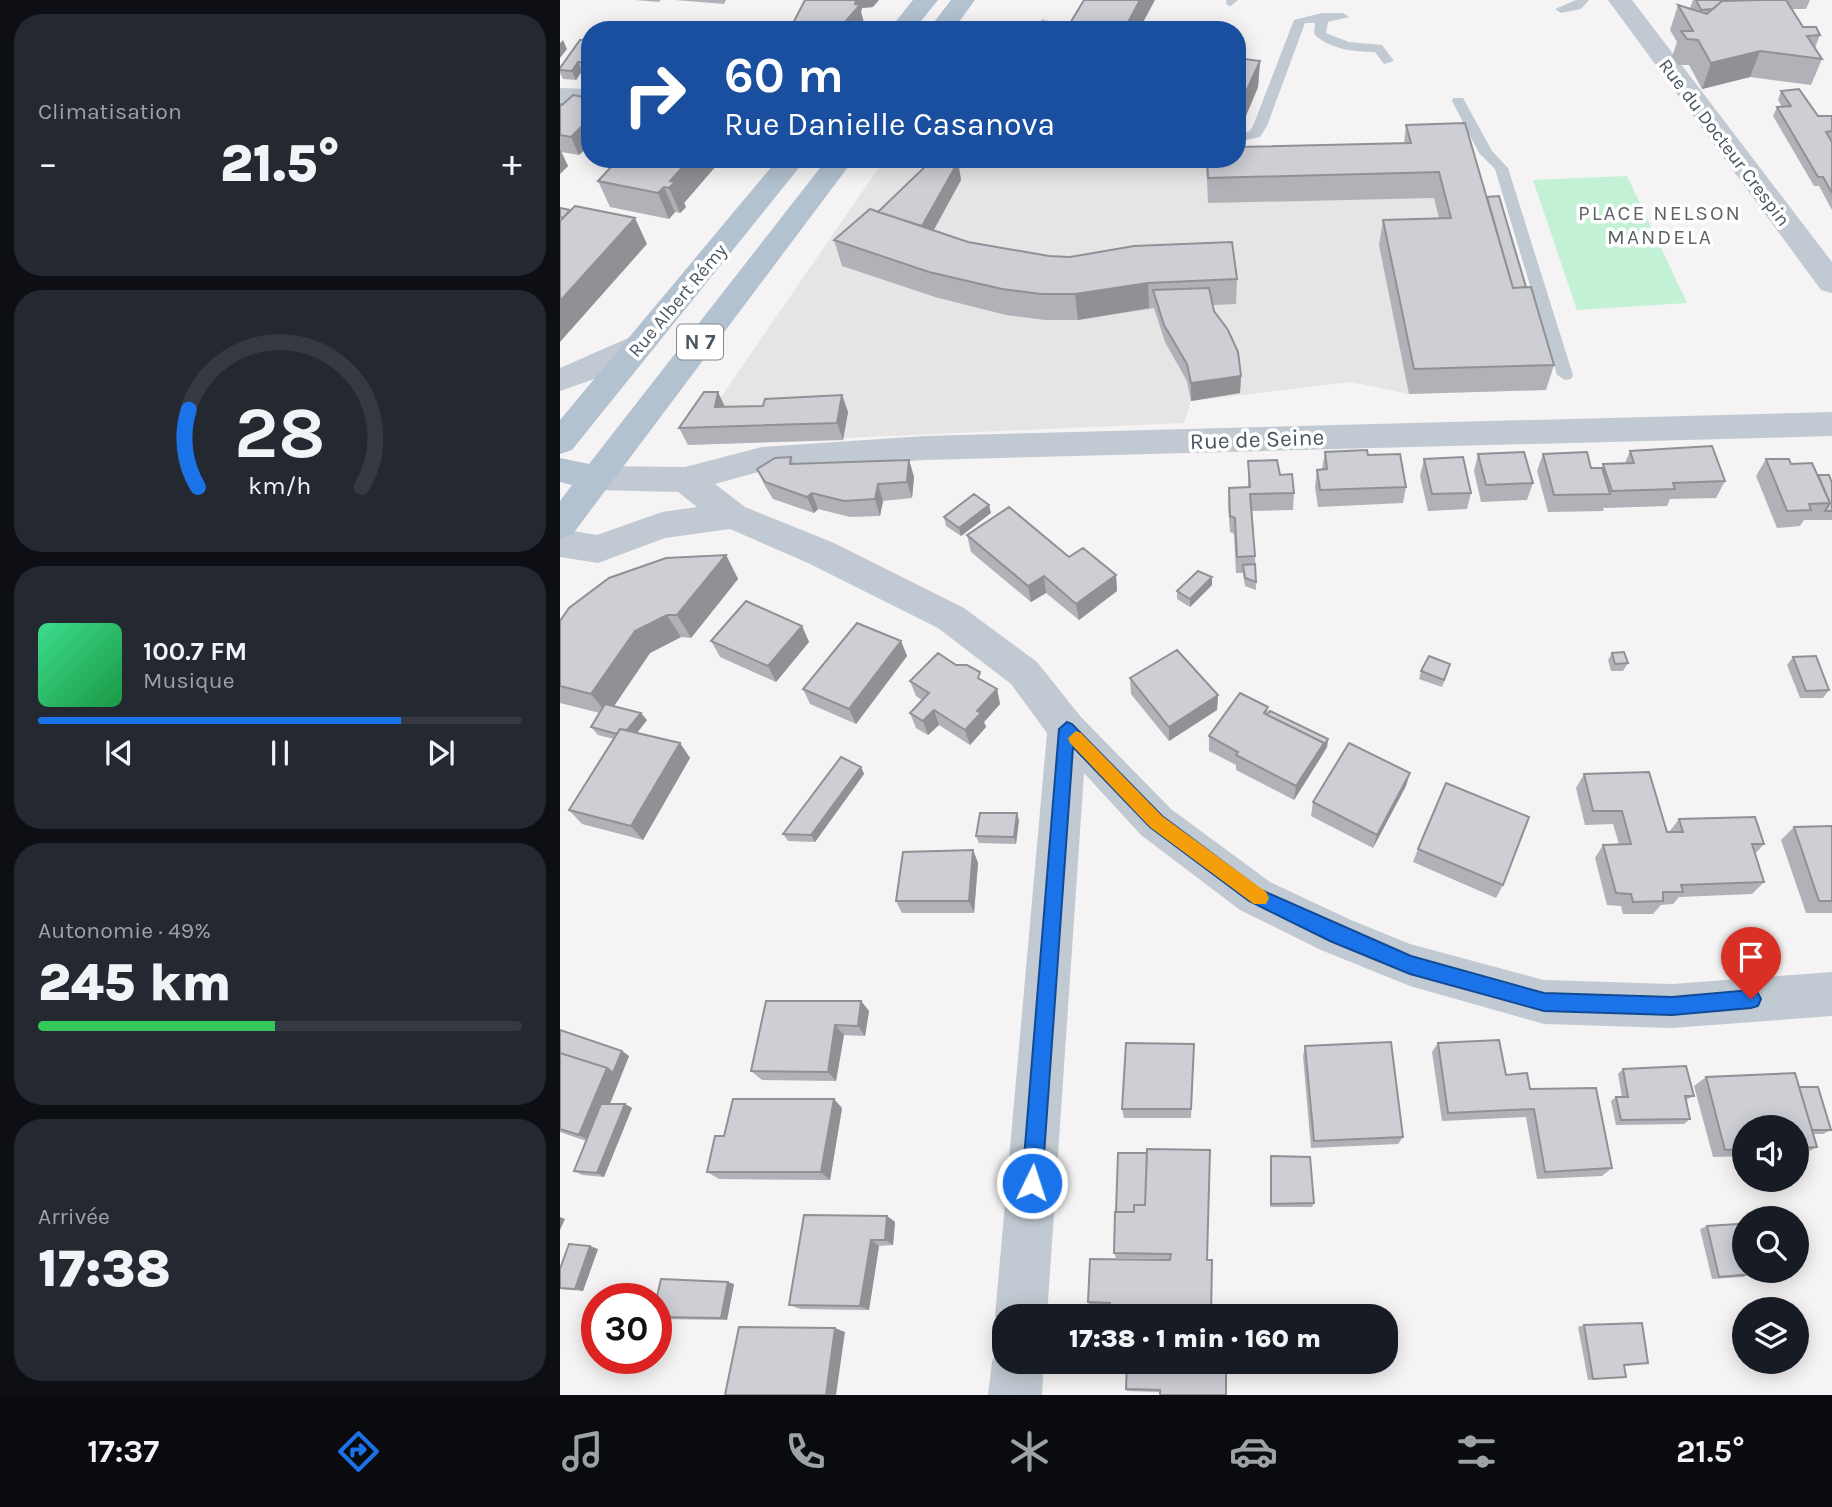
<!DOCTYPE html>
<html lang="fr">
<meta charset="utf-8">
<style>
body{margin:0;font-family:Karla,sans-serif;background:#242831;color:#f1f3f6;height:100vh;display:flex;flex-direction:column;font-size:26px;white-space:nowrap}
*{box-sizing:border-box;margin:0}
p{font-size:23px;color:#9ea1a6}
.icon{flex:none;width:38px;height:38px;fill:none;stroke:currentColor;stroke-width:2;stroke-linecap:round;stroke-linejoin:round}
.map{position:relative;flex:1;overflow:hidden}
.panel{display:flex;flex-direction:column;gap:14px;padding:14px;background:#0d0f14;width:560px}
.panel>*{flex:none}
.guide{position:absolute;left:21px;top:21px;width:665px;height:147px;border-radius:28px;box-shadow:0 4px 18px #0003;background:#1a4fa0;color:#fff;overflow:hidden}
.buttons{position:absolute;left:1172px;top:1115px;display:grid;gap:14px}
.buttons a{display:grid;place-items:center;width:77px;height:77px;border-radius:50%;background:#171b24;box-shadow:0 4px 18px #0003;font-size:35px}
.speed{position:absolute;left:21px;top:1283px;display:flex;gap:14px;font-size:35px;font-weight:700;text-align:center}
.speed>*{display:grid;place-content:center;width:91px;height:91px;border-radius:50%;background:#171b24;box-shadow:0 4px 18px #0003;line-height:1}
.speed .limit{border:10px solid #d22;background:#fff;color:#111}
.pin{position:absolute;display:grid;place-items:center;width:60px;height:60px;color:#fff;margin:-72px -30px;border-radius:50% 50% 50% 0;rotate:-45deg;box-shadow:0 0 7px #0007}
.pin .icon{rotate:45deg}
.me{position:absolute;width:77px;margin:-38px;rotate:4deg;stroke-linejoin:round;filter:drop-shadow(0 0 5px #0008)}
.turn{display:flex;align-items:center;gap:24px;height:147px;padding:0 28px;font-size:32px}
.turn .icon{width:91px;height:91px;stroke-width:2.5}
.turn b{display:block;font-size:49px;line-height:60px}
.big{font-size:52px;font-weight:800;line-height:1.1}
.panel .card{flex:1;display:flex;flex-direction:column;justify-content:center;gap:10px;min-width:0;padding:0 24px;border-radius:28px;background:#242831}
.panel .dial{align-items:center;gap:0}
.dial svg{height:182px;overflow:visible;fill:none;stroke:#363941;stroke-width:7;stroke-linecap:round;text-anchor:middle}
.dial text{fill:#f1f3f6;stroke:none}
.song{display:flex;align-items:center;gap:21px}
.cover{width:84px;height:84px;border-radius:10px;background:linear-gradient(135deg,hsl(150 70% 55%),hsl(140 70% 35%))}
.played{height:7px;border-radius:4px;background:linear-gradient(90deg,#1a73e8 75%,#363941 75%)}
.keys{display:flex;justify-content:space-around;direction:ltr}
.heat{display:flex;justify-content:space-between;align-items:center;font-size:38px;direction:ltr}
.charge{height:10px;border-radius:5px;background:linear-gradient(90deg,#34c759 49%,#363941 0)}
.trip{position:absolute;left:432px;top:1304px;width:406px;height:70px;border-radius:28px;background:#171b24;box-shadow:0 4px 18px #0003;font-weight:800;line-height:70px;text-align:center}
.menu{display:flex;height:112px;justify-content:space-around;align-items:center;background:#090b0e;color:#9ea1a6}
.menu .icon{width:49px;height:49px}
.menu .current{color:#1a73e8}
.menu b{font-size:32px;color:#f1f3f6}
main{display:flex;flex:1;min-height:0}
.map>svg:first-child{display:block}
</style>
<main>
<section class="panel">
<div class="card"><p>Climatisation</p>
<div class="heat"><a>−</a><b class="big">21.5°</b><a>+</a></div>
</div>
<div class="card dial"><svg viewBox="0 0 100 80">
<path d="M14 69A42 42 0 1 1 86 69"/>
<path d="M14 69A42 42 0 0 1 10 35" stroke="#1a73e8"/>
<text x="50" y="56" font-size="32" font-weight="700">28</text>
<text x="50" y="72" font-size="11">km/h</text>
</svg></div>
<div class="card">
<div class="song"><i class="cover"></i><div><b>100.7 FM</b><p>Musique</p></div></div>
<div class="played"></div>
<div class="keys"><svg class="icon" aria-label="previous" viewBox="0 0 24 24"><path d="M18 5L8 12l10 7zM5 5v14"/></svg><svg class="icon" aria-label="pause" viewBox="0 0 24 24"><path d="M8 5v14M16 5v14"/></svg><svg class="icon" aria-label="next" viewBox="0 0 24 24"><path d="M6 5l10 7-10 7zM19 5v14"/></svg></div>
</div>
<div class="card"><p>Autonomie · 49%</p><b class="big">245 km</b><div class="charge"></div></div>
<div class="card"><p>Arrivée</p><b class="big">17:38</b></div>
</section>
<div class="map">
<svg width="1272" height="1395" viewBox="0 0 1272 1395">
<rect width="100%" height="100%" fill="#f5f3f3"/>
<!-- education -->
<path fill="#e6e4e5" d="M900,149L935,214L986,390L849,394L791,382L631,401L624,423L128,445L322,163L442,159H677Z"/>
<!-- green -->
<path fill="#c3f1d5" d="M1067,176L1127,303L1017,310L973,180Z"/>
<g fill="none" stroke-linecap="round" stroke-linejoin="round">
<!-- lane -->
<path fill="#c1cad2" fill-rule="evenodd" d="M666,0H678L671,6L667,5Z
M1016,0H1029L1021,9L1001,13L995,9Z
M762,13H783L789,17L768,22L766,33L789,42L822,45L834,61L824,64L815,52C794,52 769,49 754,34L755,23H745L707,126L700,137L677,142V134L690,131L693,126L734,20Z
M482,19L492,22L487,30H475Z
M893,98H903L932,151L948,168L1013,375L1011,379L1005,380L997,375L935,169L919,153L892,101Z"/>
<!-- street -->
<path fill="#c1cad2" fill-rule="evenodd" d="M1048,0H1072L1272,262V293L1261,290Z
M0,88L30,89V105L0,104Z
M82,332L93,335L97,342L93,349L46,375L0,391V368Z
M1272,412V436L365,460L202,471L155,484L185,507L274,543L404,608L477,662L521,717L611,809L710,882L791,920L850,944L984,980L1112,984L1272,972V1016L1112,1028L984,1024L850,986L761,950L680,910L581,835L524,773L487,1316H444V1335L435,1316L487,733L451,684L378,628L248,563L170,529L105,538L38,563L0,557V529L37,535L102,512L137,507L118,492L37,490L25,487L20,478L25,469L37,466L125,467L202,447L365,436Z
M444,1341V1362H484L482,1395H428L432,1362L439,1343Z"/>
<!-- primary -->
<path fill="#b3c2d1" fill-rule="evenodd" d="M353,0H378L354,30H329Z
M391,0H415L393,30H368Z
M218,159H246L12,450L0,454V420Z
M267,159H294L12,535L0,539V501L12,485L0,482V458L29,464Z"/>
</g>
<!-- wall -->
<path fill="#b0b2b7" d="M75,0H101L99,2Z
M115,0H166L164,4Z
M245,0L313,7L302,8L301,12L304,23L298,30H232L231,27Z
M1133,0H1250L1246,9H1231L1243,27L1260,35L1255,48L1262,59L1251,85L1190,77L1142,89L1129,65H1118L1112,57L1117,42L1110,30L1118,5L1130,8Z
M30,40V71H22L16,80L3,79L0,73V68Z
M677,58L700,61L698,87L685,118L677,117Z
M1221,91L1258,116H1272V210L1259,186H1254L1213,116L1217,107H1222L1218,100Z
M30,98V145L19,155L1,152L8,166L0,174V104Z
M846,125L927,197L966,287L994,365L986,390L849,394L819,245L823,220L879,218L874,198L648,203L646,159H677L844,143Z
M162,159L124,203L126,207L120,213L115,212L109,219L50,207L38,181L49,169L48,165Z
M398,162L401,180L374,230L408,242L489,256L677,279L676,304L653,305L654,311L681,376L680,393L631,401L627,381L605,342L594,308L518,320H485L446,315L375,297L282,266L274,240Z
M282,395L288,412L283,440L128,445L119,428L203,406Z
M1070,451L1165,481L1156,498L1110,499L1107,506L1045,508L1044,507L1043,511L988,512L977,471L983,454L1031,468H1042L1043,464L1065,463Z
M765,452L808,455L846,487L843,503L758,507L755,487L757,470L762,469Z
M918,454L973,483L967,500L921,502L914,471Z
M231,457L234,464L349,460L354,477L352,498L323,501L320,516L290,517L258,509L254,513L213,499L205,486L197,469Z
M864,459L911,493L907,509L868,511L860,476Z
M1206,459L1231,464L1258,475L1272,483V520H1244L1240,526L1217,528L1196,476Z
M688,461L720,475L734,493L733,510L692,511L695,556L696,590L685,586L683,573H676L674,534L670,532L668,505L669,488L688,487Z
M431,513L401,536L386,526L384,517Z
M407,535L509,557L556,575L557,591L519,620L486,593L471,602L411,552Z
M166,555L178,579L131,638L121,637L90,653L54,706L87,720L77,733L120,743L130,758L83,840L22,824L9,810L54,739L38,735L31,727L40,713L0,703V621Z
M652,585L630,607L617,599V591Z
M242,626L249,642L216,682L160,657L151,641Z
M341,641L347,656L296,724L250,704L243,689Z
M1052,653L1068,663L1063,671H1051L1048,660Z
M1233,657L1269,690L1263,698H1240L1227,665Z
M396,665L437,689L440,704L424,722L426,727L410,745L379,725L368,735L356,728L350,713L362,700L356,696L350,681Z
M861,671L888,672L882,687L859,679Z
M570,678L658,695L657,710L609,741L571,694Z
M708,707L707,715L768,739L767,747L761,757L734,800L676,770V765L649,751V736Z
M301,767L304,774L255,842L228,841L223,834Z
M1024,774L1107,832H1109L1119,819L1204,844L1195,854L1204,882L1192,894L1119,897L1113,904L1101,905L1093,914H1063L1061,906L1047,905L1035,858L1043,845L1059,844L1053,824L1025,825L1016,788Z
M846,786L813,848L751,816L753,802Z
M459,820L456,844L419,843L416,836Z
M1272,826V913H1246L1221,840L1234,827Z
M858,849L943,885L936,898L853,862Z
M413,850L418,863L414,913H342L336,901Z
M301,1001L309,1011L305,1036L284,1035L276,1081L202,1080L191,1071Z
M0,1030L62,1051L69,1056L50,1104H65L72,1108L44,1177L22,1175L14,1171L26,1141L0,1132Z
M878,1043L946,1075L970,1089L1052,1168L1042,1176L977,1179L966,1117L882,1121L872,1052Z
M745,1046L843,1137L838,1144L751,1148L743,1056Z
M634,1054L631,1118H564L562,1109Z
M1063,1069L1134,1096L1126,1100L1130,1119L1124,1124L1056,1125L1051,1101L1056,1097H1062L1058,1074Z
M1146,1077L1239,1087L1271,1130L1263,1134H1253L1257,1147L1242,1155H1237V1127H1185V1156L1153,1157L1134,1086Z
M282,1108L270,1180L159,1179L147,1172L164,1136Z
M711,1156L754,1203L752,1207H710Z
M556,1212L647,1260L550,1308L530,1307L528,1302L610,1259L556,1258L554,1253Z
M327,1216L335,1222L333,1245L319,1246L309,1310L240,1309L229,1305Z
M1147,1226L1191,1274L1183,1277L1152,1279L1140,1229Z
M38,1249L23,1291L0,1289V1269Z
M174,1284L167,1320L100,1319L96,1318V1301Z
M1024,1325L1088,1363L1065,1366L1066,1377L1028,1380L1018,1327Z
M666,1362L600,1392L567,1391L566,1389Z"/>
<!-- shaded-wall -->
<path fill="#909195" d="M296,0H319L313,7L302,8L301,12L304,23L298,30H278Z
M580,0H595L579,30H564Z
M3,40L7,49L0,58V43Z
M1200,51L1190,77L1142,89L1151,63Z
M700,61L698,87L685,118L686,92Z
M18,62L22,71L16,80L12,71Z
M30,118V145L19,155L11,137Z
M0,149L8,166L0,174Z
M130,159H162L124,203L126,207L120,213L109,188L110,181Z
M398,162L401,180L362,251L358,233Z
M104,187L115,212L109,219L98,193Z
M75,218L87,244L0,342V301Z
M588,283L589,308L518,320L515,294Z
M681,376L680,393L631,401V383Z
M158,392L166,409L155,407Z
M282,395L288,412L283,440L277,423Z
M349,460L354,477L352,498L347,482Z
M318,484L323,501L320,516L315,499Z
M252,493L258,509L254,513L247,497Z
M429,505L431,513L401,536L399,528Z
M166,555L178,579L131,638L117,615Z
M556,575L557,591L519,620L516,604Z
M484,576L486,593L471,602L468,586Z
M652,577V585L630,607V599Z
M107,615L121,637L90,653L48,715L31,694L75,631Z
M242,626L249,642L216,682L208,666Z
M341,641L347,656L296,724L289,709Z
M437,689L440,704L424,722L426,727L410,745L405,730L417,711Z
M658,695L657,710L609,741V727Z
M374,710L379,725L368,735L363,721Z
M81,713L87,720L69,743L63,735Z
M768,739L767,747L761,757L762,750Z
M120,743L130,758L83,840L71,826Z
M764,743L761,757L734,800L736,786Z
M301,767L304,774L255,842L251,835Z
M850,773L846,786L813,848L817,835Z
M457,813L459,820L456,844L454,837Z
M413,850L418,863L414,913L409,901Z
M301,1001L309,1011L305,1036L298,1026Z
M275,1025L284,1035L276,1081L268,1072Z
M62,1051L69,1056L34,1143L19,1135L47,1068Z
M274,1099L282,1108L270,1180L261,1172Z
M65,1104L72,1108L44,1177L37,1173Z
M327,1216L335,1222L333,1245L325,1240Z
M0,1217L5,1219L0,1230Z
M311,1240L319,1246L309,1310L300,1306Z
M30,1246L38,1249L23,1291L15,1289Z
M168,1282L174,1284L167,1320L161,1318Z
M275,1328L285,1332L276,1395H266Z"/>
<!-- building -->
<path fill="#cdcfd5" stroke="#909195" stroke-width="2" d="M245,0H296L295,4L300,5L278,30L231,27Z
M524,0H580L564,30H506Z
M1136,0H1200L1162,1L1153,9L1141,10Z
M1200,0H1226L1243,27H1256L1260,35L1247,36L1262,59L1200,51L1151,63L1138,40L1127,39L1121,31H1133L1118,5L1147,14L1162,1Z
M20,40H30V62H18L12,71L0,70V68Z
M677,58L700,61L686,92L677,91Z
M1239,89L1258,116H1272V131L1266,132L1272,142V193L1263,177H1258L1217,107L1231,106L1221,91Z
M13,95L30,98V118L11,137L0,135V104L2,105Z
M905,123L953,288L971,287L994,365L854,369L823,220L891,218L879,172L648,178L647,159H677V147L851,143L846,125Z
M54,159H130L110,181L115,182L109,188L104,187L98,193L38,181L52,166L48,165Z
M373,159H389L398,162L362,226L318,212Z
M939,196L966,287L953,288L927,197Z
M15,206L75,218L0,301V221Z
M0,208L10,210L3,218L0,217Z
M310,209L408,242L489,256L510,257L574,246L672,242L677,279L588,283L515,294H481L442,289L369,272L274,240Z
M649,288L654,311L668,330L678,352L681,376L631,383L627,364L604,325L593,290Z
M144,392H158L155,407L203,406L205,399L282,395L277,423L119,428Z
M1152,446L1165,481L1113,483L1115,489L1052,491L1043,464L1074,463L1070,451Z
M807,450L808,455L840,454L846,487L760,490L757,470L767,469L765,452Z
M964,452L973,483L926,485L918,454Z
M1027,452L1031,468H1042L1050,494L994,495L983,454Z
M231,457L230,464L349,460L347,482L318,484L315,499L284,501L252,493L247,497L205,482L197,469L215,458Z
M903,457L911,493L872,494L864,459Z
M1206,459H1229L1231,464L1252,463L1270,503L1249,504L1251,510L1227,511Z
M717,460L720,475L732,474L734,493L690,494L695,556L677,557L675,518L670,516L669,488L690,487L688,461Z
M1258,475H1269L1272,483V511H1265L1270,503Z
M414,494L429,505L399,528L384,517Z
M449,507L509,557L523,548L556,575L516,604L484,576L468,586L407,535Z
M166,555L117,615H107L75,631L31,694L0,686V621L9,608L49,578L106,558Z
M695,564L696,582L685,578L683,565Z
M638,571L652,577L630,599L617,591Z
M186,601L242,626L208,666L151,641Z
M297,623L341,641L289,709L243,689Z
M617,650L658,695L609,727L570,678Z
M1064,652L1068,663L1055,664L1052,653Z
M378,653L396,665H407L420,672L418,678L437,689L417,711L421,713L405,730L374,710L363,721L350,713L369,693L350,681Z
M869,656L890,664L884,680L861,671Z
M1256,656L1269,690L1246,691L1233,657Z
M680,693L708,707L704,713L764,743L736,786L676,755L678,752L649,736Z
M45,704L81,713L67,730L60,729L57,734L31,727Z
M710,711L768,739L762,750L764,743L707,715Z
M60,729L120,743L71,826L9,810Z
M789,743L850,773L817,835L753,802Z
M281,757L301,767L251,835L223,834Z
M1089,772L1107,832H1123L1119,819L1195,817L1204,844H1192L1204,882L1121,885L1123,892H1103V901L1073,902L1071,894L1056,893L1043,845L1071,844L1062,811H1033L1024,774Z
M886,783L969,817L943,885L858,849Z
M420,813H457L454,837L416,836Z
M1272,826V901H1259L1234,827Z
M413,850L409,901H336L343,852Z
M206,1001H301L298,1026L275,1025L268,1072L191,1071Z
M0,1030L62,1051L53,1073L47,1068L0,1053Z
M939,1040L946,1075L967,1073L970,1089L1036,1088L1052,1168L985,1172L974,1109L888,1113L878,1043Z
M831,1042L843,1137L754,1141L745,1046Z
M566,1043L634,1044L631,1109H562Z
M0,1053L47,1068L19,1135L0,1129Z
M1126,1066L1134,1096H1125L1130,1119L1061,1120L1056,1097H1068L1063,1069Z
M1235,1073L1257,1147L1237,1148V1127H1185V1149L1165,1150L1146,1077Z
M1239,1087H1258L1271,1130H1252Z
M173,1099H274L261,1172H147L155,1136H164Z
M41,1104H65L37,1173L14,1171Z
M587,1149L650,1150L647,1260H652L651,1316H550V1303L528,1302L530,1259L610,1260L611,1254L554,1253L555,1212H574V1205H585Z
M558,1153H587L585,1205H574V1212H556Z
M711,1156L750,1157L754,1203L711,1204Z
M244,1215L327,1216L325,1240H311L300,1306L229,1305Z
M1178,1224L1185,1251V1270H1190L1191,1274L1159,1277L1147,1226Z
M9,1244L30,1246L15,1289L0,1288V1269Z
M101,1279L168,1282L161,1318L96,1317V1301Z
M1082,1323L1088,1363L1064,1365L1066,1377L1033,1379L1024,1325Z
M179,1327L275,1328L266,1395H165Z
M567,1362H666V1395H600V1390L566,1389Z"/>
<!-- route -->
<path fill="#1a73e8" stroke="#114b97" stroke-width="2" d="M507,722L512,724L602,816L701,890L851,956L984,993L1112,997L1191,990L1198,993L1201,999L1198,1006L1191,1008L1112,1015L984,1011L850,974L770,941L689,901L590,827L513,747L482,1183L479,1190L472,1193L464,1190L462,1183L499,729Z"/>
<!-- slow -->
<path fill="#f59e0b" d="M516,731L521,733L602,816L706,892L709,898L706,904H694L590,827L510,743L508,738Z"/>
<g text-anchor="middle" stroke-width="7" stroke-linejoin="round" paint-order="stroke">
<!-- far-street labels -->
<g font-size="19" fill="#4a5661" stroke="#fff">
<text transform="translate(1165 142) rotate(53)" y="7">Rue du Docteur Crespin</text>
<text transform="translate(117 300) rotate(-50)" y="7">Rue Albert Rémy</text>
</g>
<!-- far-neighbourhood labels -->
<g font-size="21" letter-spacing="2" fill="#5f6368" stroke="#fff">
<text x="1100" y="220">PLACE NELSON<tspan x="1100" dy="24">MANDELA</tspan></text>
</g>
<!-- shield labels -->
<rect fill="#fff" stroke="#808990" stroke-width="2" x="117" y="324.5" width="46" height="35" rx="5"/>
<g font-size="21" font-weight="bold" fill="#4a5661">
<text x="140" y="349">N 7</text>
</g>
<!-- street labels -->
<g font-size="23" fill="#4a5661" stroke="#fff">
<text transform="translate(697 439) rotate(-2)" y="8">Rue de Seine</text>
</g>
</g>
</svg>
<div class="buttons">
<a><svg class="icon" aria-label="sound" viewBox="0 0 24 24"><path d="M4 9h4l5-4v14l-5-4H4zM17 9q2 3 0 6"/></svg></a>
<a><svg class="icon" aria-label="search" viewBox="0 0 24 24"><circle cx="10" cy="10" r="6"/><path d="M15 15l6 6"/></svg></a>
<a><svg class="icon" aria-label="layers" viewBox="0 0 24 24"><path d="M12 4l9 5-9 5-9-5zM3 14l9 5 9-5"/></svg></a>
</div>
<div class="speed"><div class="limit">30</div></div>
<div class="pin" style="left:1191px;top:999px;background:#d93025"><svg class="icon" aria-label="arrive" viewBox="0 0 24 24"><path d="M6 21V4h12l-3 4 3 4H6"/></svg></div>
<svg class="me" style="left:472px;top:1183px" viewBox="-20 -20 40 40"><circle r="17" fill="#1a73e8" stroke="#fff" stroke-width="3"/><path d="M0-11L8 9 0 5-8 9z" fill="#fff"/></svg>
<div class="trip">17:38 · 1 min · 160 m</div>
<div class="guide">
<div class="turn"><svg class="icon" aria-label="right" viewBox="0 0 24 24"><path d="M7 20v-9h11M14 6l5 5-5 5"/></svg><div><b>60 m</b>Rue Danielle Casanova</div></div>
</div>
</div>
</main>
<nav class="menu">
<b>17:37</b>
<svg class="icon current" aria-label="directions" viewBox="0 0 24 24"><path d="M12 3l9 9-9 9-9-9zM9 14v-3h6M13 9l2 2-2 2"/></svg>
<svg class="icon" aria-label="music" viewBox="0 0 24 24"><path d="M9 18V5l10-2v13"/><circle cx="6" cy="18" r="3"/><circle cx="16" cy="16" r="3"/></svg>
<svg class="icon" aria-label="phone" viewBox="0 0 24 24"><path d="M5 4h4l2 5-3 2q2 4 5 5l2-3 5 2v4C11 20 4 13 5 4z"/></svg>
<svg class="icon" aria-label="climate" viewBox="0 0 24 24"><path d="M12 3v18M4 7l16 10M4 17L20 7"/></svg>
<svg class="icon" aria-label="car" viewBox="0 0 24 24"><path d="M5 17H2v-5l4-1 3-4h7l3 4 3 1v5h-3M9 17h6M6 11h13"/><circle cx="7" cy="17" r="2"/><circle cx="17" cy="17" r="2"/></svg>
<svg class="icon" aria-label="filters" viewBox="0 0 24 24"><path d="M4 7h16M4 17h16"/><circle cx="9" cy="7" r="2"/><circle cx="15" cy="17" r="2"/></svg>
<b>21.5°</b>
</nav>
